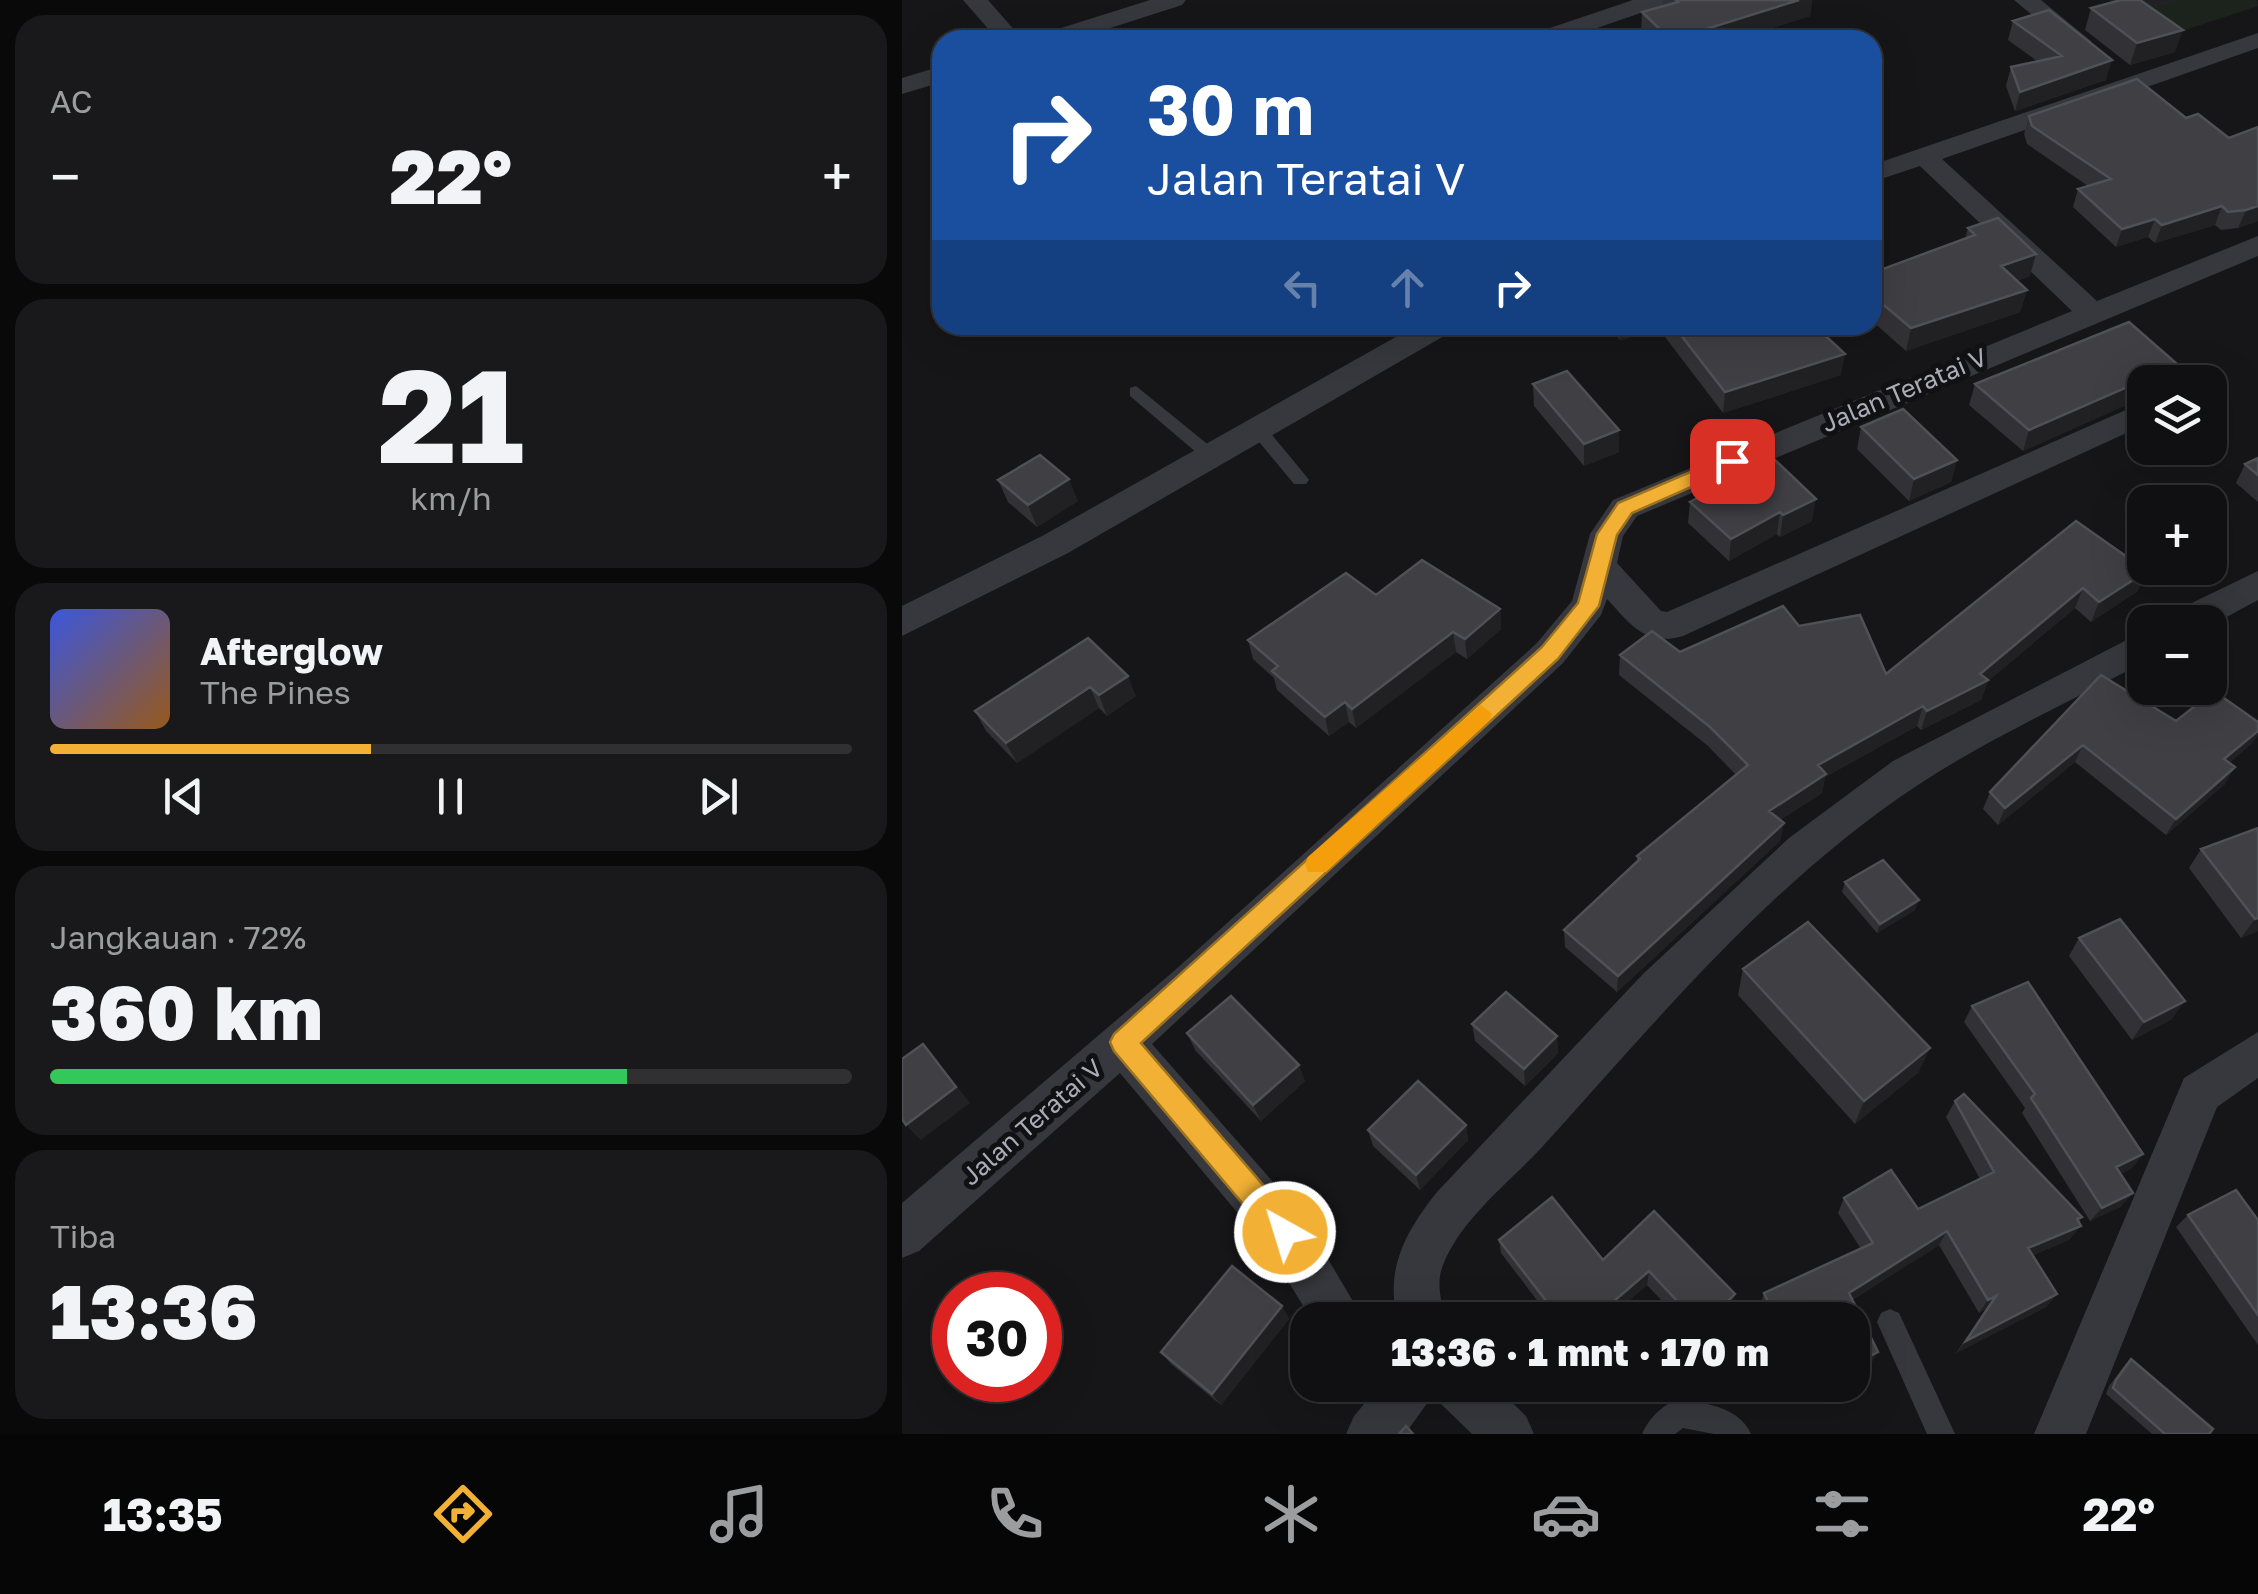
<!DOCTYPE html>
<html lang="id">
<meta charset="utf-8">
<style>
body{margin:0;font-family:"Golos Text",sans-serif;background:#19191b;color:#f1f3f6;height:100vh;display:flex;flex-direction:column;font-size:38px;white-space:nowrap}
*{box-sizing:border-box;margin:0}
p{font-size:32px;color:#9c9d9f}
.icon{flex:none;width:55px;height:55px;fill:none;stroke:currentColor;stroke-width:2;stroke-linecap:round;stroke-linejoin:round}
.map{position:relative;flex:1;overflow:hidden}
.sheet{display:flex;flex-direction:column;gap:15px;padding:15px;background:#09090a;width:902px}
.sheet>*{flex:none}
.hud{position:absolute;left:30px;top:30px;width:950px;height:305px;border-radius:30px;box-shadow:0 10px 40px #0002,0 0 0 2px #303032;background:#1a4fa0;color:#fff;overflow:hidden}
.controls{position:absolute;left:1225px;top:365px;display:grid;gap:20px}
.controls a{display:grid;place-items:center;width:100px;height:100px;border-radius:20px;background:#101012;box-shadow:0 10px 40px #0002,0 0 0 2px #303032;font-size:50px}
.speed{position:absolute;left:30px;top:1272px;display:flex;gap:20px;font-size:50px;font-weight:700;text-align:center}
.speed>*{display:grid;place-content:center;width:130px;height:130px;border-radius:50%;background:#101012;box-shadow:0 10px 40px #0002,0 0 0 2px #303032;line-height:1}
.speed .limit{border:15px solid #d22;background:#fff;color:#111}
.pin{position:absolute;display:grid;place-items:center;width:85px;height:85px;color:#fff;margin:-42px;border-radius:20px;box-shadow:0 5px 15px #0006}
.me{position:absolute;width:110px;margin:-55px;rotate:321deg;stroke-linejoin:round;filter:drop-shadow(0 0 8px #0008)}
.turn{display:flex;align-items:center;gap:35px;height:210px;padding:0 50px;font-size:45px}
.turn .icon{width:130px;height:130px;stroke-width:2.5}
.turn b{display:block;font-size:70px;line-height:85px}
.lanes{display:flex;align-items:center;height:95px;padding:0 50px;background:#0003;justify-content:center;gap:50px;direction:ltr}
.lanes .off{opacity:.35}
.big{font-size:75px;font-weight:800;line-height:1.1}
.sheet .widget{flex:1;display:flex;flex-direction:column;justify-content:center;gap:15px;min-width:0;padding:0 35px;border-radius:30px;background:#19191b}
.sheet .dial{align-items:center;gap:0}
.dial b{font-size:130px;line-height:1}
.song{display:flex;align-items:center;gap:30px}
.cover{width:120px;height:120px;border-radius:15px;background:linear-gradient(135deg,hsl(230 70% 55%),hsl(30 70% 35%))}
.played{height:10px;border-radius:5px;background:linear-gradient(90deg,#f2b134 40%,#303032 40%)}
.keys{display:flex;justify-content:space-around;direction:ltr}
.heat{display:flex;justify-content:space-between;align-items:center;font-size:55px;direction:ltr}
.charge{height:15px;border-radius:8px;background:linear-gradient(90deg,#34c759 72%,#303032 0)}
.trip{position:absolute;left:388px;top:1302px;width:580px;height:100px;border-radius:30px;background:#101012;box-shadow:0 10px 40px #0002,0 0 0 2px #303032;font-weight:800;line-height:100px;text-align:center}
.tab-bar{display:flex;height:160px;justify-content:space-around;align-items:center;background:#060607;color:#9c9d9f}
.tab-bar .icon{width:70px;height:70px}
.tab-bar .selected{color:#f2b134}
.tab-bar b{font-size:45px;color:#f1f3f6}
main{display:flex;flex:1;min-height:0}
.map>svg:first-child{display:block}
</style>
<main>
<section class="sheet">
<div class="widget"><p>AC</p>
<div class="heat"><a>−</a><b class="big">22°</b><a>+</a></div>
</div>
<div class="widget dial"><b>21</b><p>km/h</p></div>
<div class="widget">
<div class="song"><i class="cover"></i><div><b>Afterglow</b><p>The Pines</p></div></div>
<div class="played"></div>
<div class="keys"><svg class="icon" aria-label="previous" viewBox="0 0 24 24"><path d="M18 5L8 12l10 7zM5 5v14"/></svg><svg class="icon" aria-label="pause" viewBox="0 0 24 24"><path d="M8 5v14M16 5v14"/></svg><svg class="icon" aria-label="next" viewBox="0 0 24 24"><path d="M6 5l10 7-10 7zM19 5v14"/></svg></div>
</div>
<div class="widget"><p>Jangkauan · 72%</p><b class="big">360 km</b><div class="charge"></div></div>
<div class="widget"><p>Tiba</p><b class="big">13:36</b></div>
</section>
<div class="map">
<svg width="1356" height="1434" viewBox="0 0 1356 1434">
<rect width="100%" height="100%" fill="#161618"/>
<!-- green -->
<path fill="#1c231d" d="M1208,0H1355L1356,6L1259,38Z"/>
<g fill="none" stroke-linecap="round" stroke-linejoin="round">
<!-- lane -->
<path fill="#37383d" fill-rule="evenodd" d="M234,386L314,451L317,455L314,459H302L228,396V388Z
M355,422L361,424L404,476L407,480L404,484H392L349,432V424Z
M988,1309L997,1313L1053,1434H1025L975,1322L979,1313Z
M772,1401C799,1401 837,1406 849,1434H812L781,1428L773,1434H740C746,1420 758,1407 772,1401Z"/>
<!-- street -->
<path fill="#37383d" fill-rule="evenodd" d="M61,0H86L121,40H96Z
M248,0H284L280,5L171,40H134L137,35Z
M731,0H766L762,5L660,40H624L627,35Z
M1112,0H1139L1190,42L1178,49L1169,47Z
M1356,33V48L1040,159L1195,301L1356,236V256L735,516L721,536L715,563L759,611L765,612L1242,402V425L781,636C744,647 728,624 705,599L699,615L661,663L250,1044L400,1215L462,1320H410L366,1249L218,1073L17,1251L0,1258V1203L272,971L635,643L670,601L688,534L711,500L1170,311L1018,166L970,182V165Z
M40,66V82L0,94V78Z
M515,325H553L549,332L166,553L0,636V606L142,535Z
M1356,571V600L1308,626L1266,622L1271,612Z
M1242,631V662C1168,702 1087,738 1016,785C870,881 757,1018 641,1146C608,1182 556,1221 540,1268C534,1285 540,1304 544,1320H496C482,1270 504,1231 535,1192L742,973L887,838L991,761Z
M1356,1032V1078L1315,1107L1184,1434H1132L1282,1078Z
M478,1385H592L624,1416L632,1434H570L538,1403L534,1391L503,1434H444L452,1416Z"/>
</g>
<!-- wall -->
<path fill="#323236" d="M761,0H910L908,16L832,40H747L739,32L740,12L760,6Z
M1219,0H1276L1248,7L1273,52L1228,65L1183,30L1189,8Z
M1111,21L1204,80L1113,111L1104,86L1109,67L1135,61L1106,40Z
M1127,116L1284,118L1327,138L1356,127V221L1336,228L1319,230L1313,225L1253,243L1246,237L1214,247L1171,207L1176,189L1186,186L1125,144L1122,134Z
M1066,228L1128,276L1115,281L1125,290L1118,312L1004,351L970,321V273L1063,239Z
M707,325H912L939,375L821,413L757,329L718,340Z
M1276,365L1269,382H1242V397L1121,451L1067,405L1073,384Z
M631,384L717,430V452L682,466L632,406Z
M959,427L1055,460L1049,482L1007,501L955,449Z
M1356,458V502L1334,483L1343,464Z
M96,480L176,501L135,527L106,502Z
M821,484L910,521L878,537L875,534L827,561L786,523L788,502Z
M1174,521L1236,591L1189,622L1173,608L1086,681L1079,700L1019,730L1015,726L923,777L920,793L878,820L882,823L878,841L715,992L663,947L662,930L735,862V856L834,775L806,746L717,675L718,655L778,652L897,626L984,674Z
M474,595L598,609L599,629L565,659L554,652L454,728L447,722L427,736L375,690L372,678L351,659L346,640Z
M186,638L234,696L205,716L197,708L115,763L84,731L73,711Z
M1199,675L1274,721L1356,722V735L1350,743L1327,763L1323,784L1264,835L1173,762L1096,825L1081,809L1088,792Z
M1356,828V931L1339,938L1287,868L1299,849Z
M943,882L1013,910L975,933L940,892Z
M1177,938L1270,1019L1230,1040L1167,956Z
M841,969L1017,1072L953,1124L836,995Z
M1070,1006L1241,1154L1229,1169L1218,1174L1231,1193L1218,1207L1188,1221L1120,1113L1123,1108L1062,1022Z
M570,1024L655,1036L656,1053L623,1086L573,1041Z
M285,1033L403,1081L359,1121L293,1050Z
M1053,1101L1180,1217L1167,1240L1131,1255L1155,1294L1144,1307L1054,1353L1084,1309L1077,1313L1037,1245L950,1300L969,1364L950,1373V1320H864L858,1306L862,1293L959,1249L936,1213L942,1198L1016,1209L1078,1179L1044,1117Z
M564,1125L566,1140L518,1190L471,1146L466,1130Z
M752,1211L829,1307L816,1320H778L745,1285L704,1320H650L599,1253L597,1240L701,1260Z
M1286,1215L1356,1220V1345L1274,1227Z
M380,1306L387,1319L319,1405L269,1364L259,1352Z
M1229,1359L1307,1434H1250L1204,1394L1207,1386L1223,1365Z
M894,1385H925L900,1397Z"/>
<!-- shaded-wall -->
<path fill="#212124" d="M897,0H910L908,16L832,40H769Z
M1237,0H1276L1234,10Z
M1281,30L1273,52L1228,65L1235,43Z
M1210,60L1204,80L1113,111L1118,92Z
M1320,206L1313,225L1253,243L1260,225Z
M1356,206V221L1336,228L1344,210Z
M1253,219L1246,237L1214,247L1220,229Z
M1134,254L1128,276L1093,289L1099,266Z
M1125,290L1118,312L1004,351L1009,328Z
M718,325H757V329L718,340Z
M943,354L939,375L821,413L823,392Z
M1276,365L1269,382H1242V397L1121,451L1127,430Z
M717,430V452L682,466V444Z
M1055,460L1049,482L1007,501L1012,479Z
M167,479L176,501L135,527L126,505Z
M914,499L910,521L878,537L881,515Z
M878,512L875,534L827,561L829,539Z
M1245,571L1236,591L1189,622L1197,602Z
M1181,588L1173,608L1086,681L1079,700L1019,730L1025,711L1078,674Z
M598,609L599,629L565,659L563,639Z
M551,632L554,652L454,728L450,709Z
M226,676L234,696L205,716L197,695Z
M188,687L197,708L115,763L104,743Z
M443,702L447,722L427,736L423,717Z
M1021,706L1015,726L923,777L920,793L864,829L867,811L916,765Z
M1356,731V735L1350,743L1312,776L1322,759Z
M1181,745L1173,762L1096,825L1103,808Z
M1333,767L1323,784L1264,835L1274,819Z
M882,823L878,841L715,992L716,976Z
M1017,900L1013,910L975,933L978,924Z
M1356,918V931L1339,938L1353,919Z
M1283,1001L1270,1019L1230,1040L1242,1022Z
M655,1036L656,1053L623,1086L622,1069Z
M1028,1048L1017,1072L953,1124L962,1101Z
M35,1061L68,1103L19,1140L4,1125Z
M397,1065L403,1081L359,1121L351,1105Z
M564,1125L566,1140L518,1190L514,1175Z
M1241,1154L1229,1169L1202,1181L1214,1167Z
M1231,1193L1218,1207L1188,1221L1200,1208Z
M1180,1217L1169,1230L1179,1226L1167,1240L1116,1261L1126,1248Z
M1045,1231L1037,1245L940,1306L947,1293Z
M747,1271L745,1285L704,1320H690Z
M833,1294L829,1307L816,1320H807Z
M1155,1294L1144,1307L1054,1353L1064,1341Z
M1094,1296L1084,1309L1077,1313L1086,1300Z
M380,1306L387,1319L319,1405L310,1394Z
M976,1352L969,1364L950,1373V1365Z
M907,1385H925L900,1397Z"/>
<!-- building -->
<path fill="#3f3f44" stroke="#4f5156" stroke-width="2.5" d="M774,0H897L769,40L740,12L776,2Z
M1219,0H1238L1281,30L1235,43L1189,8Z
M1147,10L1210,60L1118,92L1109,67L1160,56L1111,21Z
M1235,79L1284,118L1296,114L1327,138L1356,127V206L1344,210L1326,212L1320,206L1260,225L1253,219L1220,229L1176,189L1209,179L1130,126L1127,116Z
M1096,218L1134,254L1099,266L1125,290L1009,328L970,295V273L1073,235L1066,228Z
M1227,322L1276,365L1127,430L1073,384Z
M771,325H912L943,354L823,392Z
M665,371L717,430L682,444L631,384Z
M1001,409L1055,460L1012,479L959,427Z
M138,455L167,479L126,505L96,480Z
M1356,458V475L1343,464Z
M872,459L914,499L881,515L878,512L829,539L788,502L821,484Z
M1174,521L1245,571L1197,602L1181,588L1078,674L1086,680L1025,711L1021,706L916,765L924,774L867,811L882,823L716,976L662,930L738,859L735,856L846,765L808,727L718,655L750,631L778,652L881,606L897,626L958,615L984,674Z
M520,560L598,609L563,639L551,632L450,709L443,702L423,717L370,671L376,666L346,640L444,573L474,595Z
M186,638L226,676L197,695L188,687L104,743L73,711Z
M1199,675L1274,721L1312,691L1356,722V731L1322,759L1333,767L1274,819L1181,745L1103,808L1088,792Z
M1356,828V918L1353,919L1299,849Z
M981,860L1017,900L978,924L943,882Z
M1218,919L1283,1001L1242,1022L1177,938Z
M906,922L1028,1048L962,1101L841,969Z
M1126,982L1241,1154L1214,1167L1231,1193L1200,1208L1129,1098L1133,1094L1070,1006Z
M604,992L655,1036L622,1069L570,1024Z
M329,996L397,1065L351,1105L285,1033Z
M21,1044L54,1087L4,1125L0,1119V1059Z
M516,1081L564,1125L514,1175L466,1130Z
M1062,1094L1180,1217L1175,1219L1179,1226L1126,1248L1155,1294L1064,1341L1094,1296L1086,1300L1045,1231L947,1293L976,1352L950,1365V1320H875L862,1293L971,1243L942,1198L989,1170L1016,1209L1092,1172L1053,1101Z
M1334,1190L1356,1220V1315L1286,1215Z
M650,1197L701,1260L752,1211L833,1294L807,1320H793L747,1271L690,1320H659L597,1240Z
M330,1266L380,1306L310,1394L259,1352Z
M1229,1359L1311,1429L1307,1434H1263L1211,1388L1214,1380Z
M504,1426L511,1434H497Z"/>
<!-- route -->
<path fill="#f2b134" stroke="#9d7322" stroke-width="2.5" d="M830,454L837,456V466L730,513L715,535L697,606L656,659L239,1043L393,1222L398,1232L393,1242L383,1246L373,1242L212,1051L208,1042L212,1034L640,647L676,603L695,534L716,503Z"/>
<!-- slow -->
<path fill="#f59e0b" d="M579,705L590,714L587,721L424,872H406L403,864L406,857Z"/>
<g text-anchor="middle" stroke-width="10" stroke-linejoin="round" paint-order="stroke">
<!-- street labels -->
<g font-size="25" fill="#a8adb8" stroke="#111113">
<text transform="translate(1002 390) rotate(-23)" y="9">Jalan Teratai V</text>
<text transform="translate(130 1122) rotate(-41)" y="9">Jalan Teratai V</text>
</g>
</g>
</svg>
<div class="controls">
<a><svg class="icon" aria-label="layers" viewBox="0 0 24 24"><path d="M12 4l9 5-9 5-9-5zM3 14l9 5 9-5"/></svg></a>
<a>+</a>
<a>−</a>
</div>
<div class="speed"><div class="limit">30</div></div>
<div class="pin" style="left:830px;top:461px;background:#d93025"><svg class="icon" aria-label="arrive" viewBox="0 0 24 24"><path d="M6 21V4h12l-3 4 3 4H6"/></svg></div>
<svg class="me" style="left:383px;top:1232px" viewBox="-20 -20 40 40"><circle r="17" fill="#f2b134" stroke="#fff" stroke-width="3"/><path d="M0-11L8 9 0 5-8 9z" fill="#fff"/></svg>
<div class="trip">13:36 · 1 mnt · 170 m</div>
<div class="hud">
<div class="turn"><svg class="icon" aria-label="right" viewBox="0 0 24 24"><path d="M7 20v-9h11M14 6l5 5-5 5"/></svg><div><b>30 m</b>Jalan Teratai V</div></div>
<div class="lanes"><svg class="icon off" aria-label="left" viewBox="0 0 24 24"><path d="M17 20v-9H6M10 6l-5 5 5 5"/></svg><svg class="icon off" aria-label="ahead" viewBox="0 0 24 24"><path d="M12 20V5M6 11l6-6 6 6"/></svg><svg class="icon" aria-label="right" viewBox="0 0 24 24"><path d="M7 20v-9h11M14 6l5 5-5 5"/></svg></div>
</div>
</div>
</main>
<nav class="tab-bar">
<b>13:35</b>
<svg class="icon selected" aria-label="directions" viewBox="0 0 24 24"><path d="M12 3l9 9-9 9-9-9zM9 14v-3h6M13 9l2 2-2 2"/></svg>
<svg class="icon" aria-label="music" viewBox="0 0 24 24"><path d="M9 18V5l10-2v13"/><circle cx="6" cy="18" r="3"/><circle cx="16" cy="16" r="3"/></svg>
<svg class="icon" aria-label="phone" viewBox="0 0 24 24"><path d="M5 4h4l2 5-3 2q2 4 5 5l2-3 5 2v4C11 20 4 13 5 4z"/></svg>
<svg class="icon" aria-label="climate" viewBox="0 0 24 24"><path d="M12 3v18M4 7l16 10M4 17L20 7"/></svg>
<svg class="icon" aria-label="car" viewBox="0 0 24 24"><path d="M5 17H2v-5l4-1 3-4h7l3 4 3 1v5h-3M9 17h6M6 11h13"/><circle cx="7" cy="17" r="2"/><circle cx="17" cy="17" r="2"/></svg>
<svg class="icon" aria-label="filters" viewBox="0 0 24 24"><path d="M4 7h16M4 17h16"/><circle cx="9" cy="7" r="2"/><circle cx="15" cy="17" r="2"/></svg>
<b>22°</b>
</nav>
